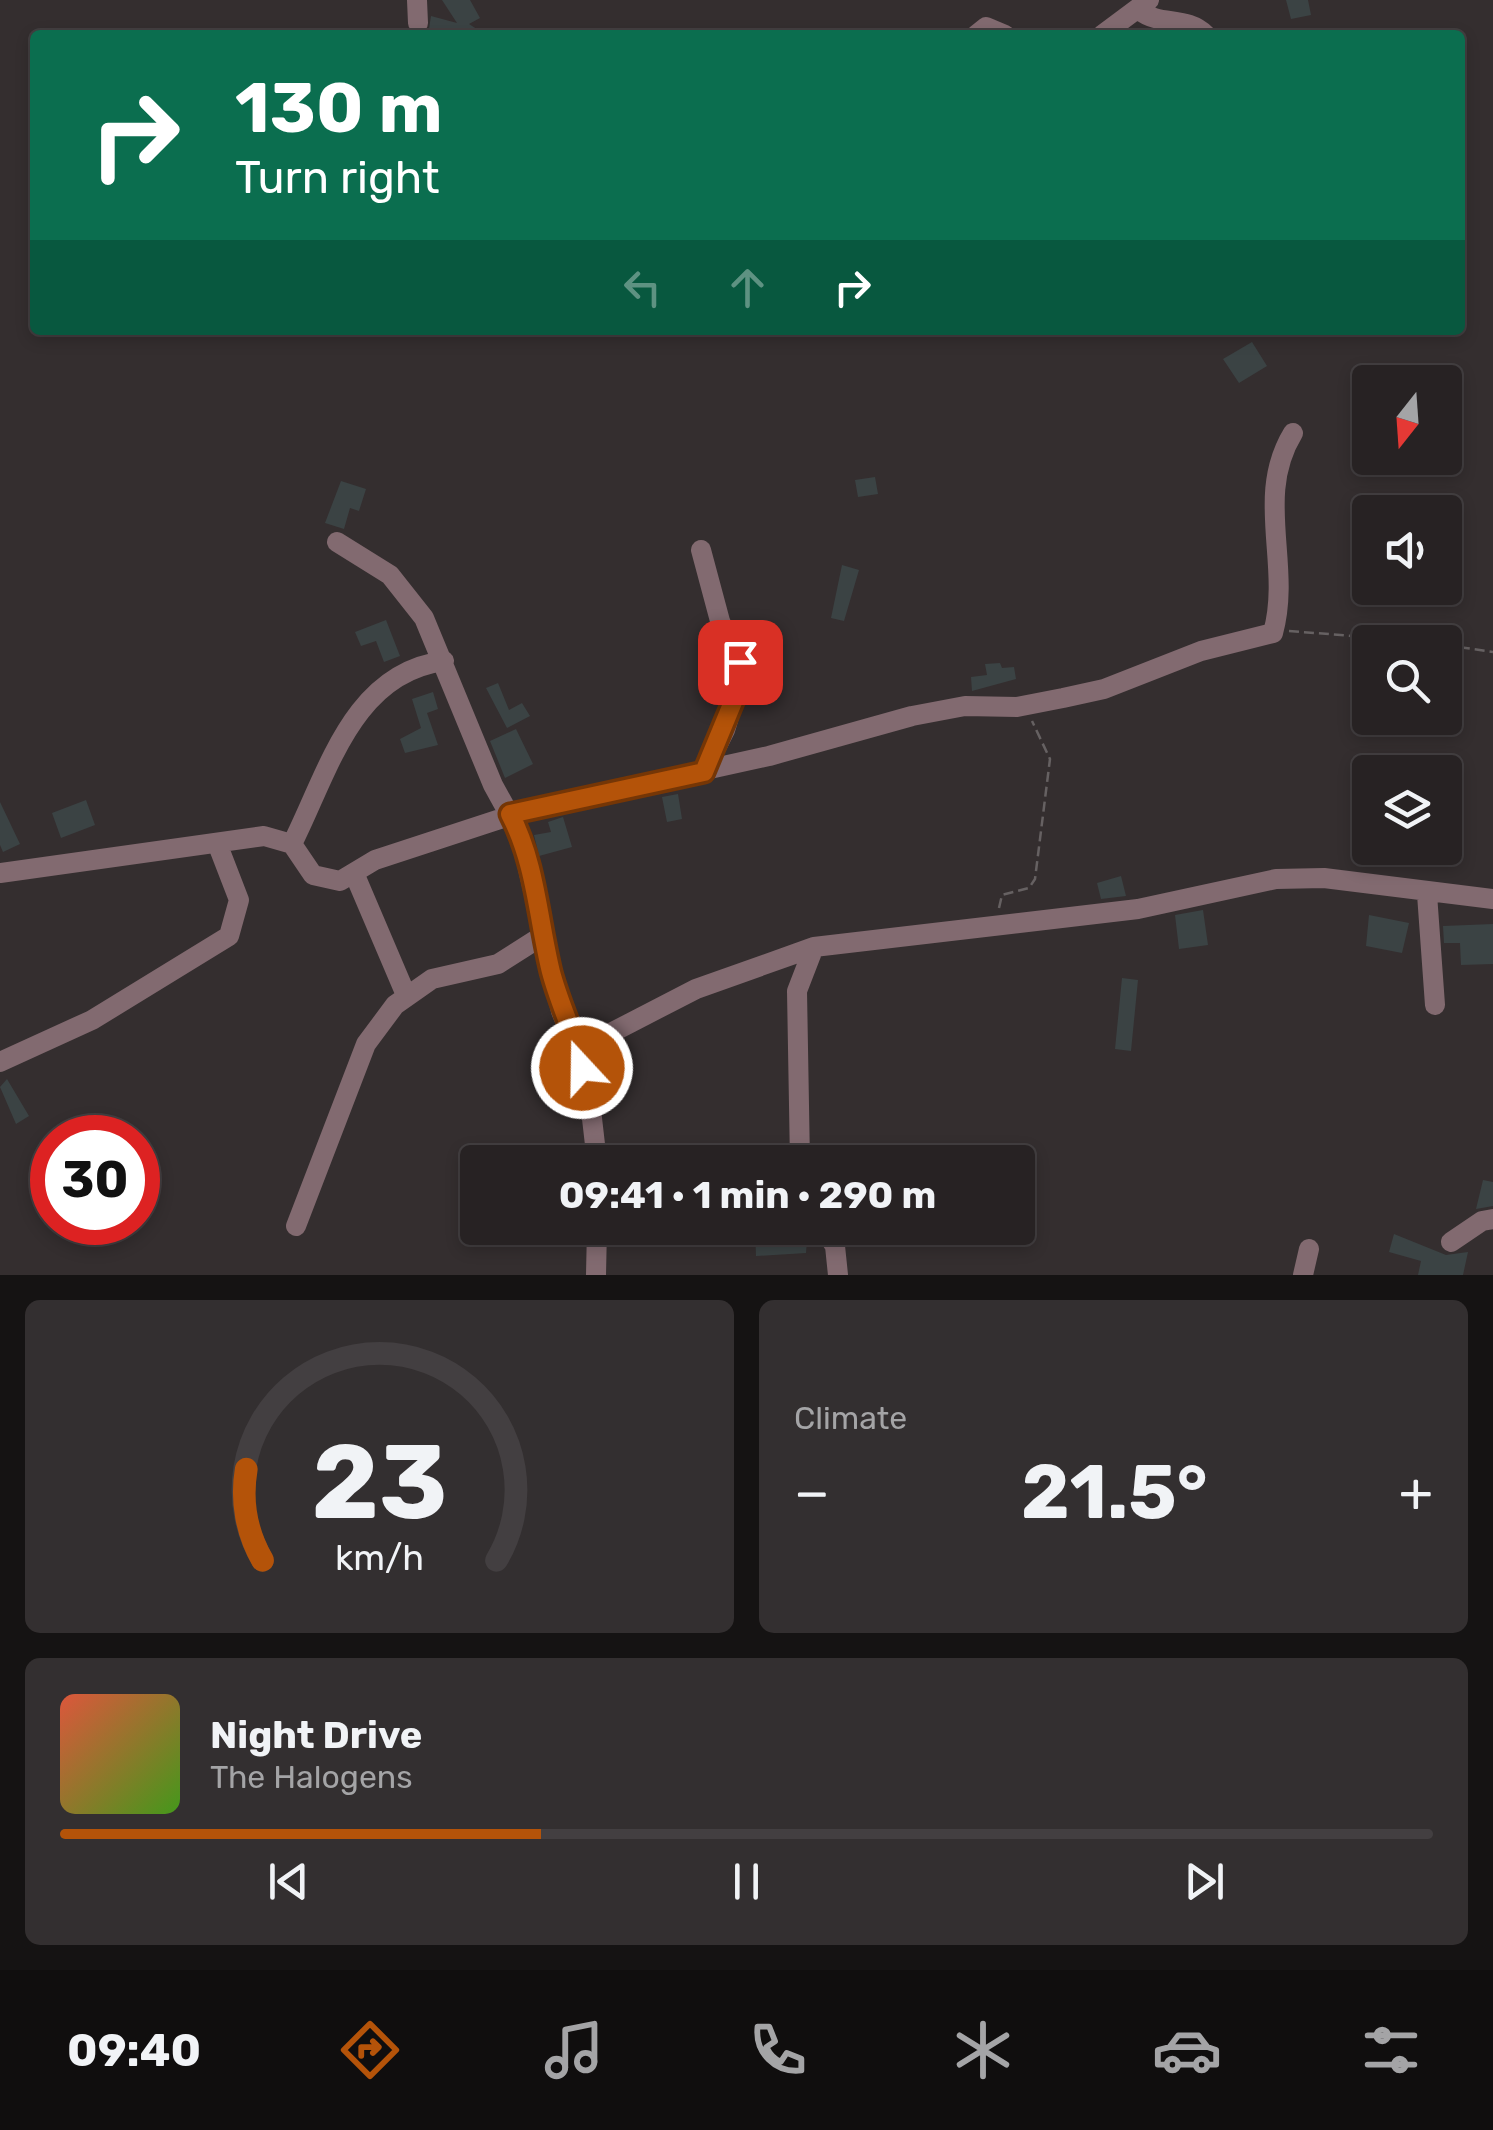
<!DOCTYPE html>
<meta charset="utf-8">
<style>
body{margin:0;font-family:Rubik,sans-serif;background:#332f30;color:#f1f3f6;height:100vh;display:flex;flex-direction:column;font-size:38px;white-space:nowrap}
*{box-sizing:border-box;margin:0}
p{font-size:32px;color:#a4a4a6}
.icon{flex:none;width:55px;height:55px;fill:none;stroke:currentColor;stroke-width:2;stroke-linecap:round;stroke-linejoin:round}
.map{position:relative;height:1275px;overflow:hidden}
.details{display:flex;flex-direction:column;gap:25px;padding:25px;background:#151313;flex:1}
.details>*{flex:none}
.guide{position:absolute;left:30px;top:30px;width:1435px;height:305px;border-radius:10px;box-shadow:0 5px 15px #0003,0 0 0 2px #433f41;background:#0b6e4f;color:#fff;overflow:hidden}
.needle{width:65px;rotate:197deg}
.fabs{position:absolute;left:1352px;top:365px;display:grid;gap:20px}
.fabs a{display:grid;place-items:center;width:110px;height:110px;border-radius:10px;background:#272223;box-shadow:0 5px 15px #0003,0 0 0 2px #433f41;font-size:50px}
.speed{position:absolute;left:30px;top:1115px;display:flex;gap:20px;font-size:50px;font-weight:700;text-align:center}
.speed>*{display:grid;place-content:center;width:130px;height:130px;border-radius:50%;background:#272223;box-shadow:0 5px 15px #0003,0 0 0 2px #433f41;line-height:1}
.speed .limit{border:15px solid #d22;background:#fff;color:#111}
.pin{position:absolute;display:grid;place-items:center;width:85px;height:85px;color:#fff;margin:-42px;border-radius:20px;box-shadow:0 5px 15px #0006}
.me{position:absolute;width:110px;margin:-55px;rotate:339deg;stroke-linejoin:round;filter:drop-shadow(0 0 8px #0008)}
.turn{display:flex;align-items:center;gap:35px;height:210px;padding:0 40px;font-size:45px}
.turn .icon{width:130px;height:130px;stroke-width:2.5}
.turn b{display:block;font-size:70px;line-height:85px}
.lanes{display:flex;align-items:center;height:95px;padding:0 40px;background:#0003;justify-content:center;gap:50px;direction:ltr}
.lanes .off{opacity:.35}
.big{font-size:75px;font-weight:700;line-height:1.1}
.details .card{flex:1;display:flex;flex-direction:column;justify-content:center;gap:15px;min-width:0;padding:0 35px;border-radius:15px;background:#332f30}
.details .dial{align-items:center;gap:0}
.dial svg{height:260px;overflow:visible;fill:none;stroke:#433f41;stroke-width:7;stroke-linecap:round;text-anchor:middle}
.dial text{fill:#f1f3f6;stroke:none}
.song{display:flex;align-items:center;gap:30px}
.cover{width:120px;height:120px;border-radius:15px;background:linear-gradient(135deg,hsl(10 70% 55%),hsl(100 70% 35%))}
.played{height:10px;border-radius:5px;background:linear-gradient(90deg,#b45309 35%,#433f41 35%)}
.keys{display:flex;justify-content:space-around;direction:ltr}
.heat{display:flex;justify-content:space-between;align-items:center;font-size:55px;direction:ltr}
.details .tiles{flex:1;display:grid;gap:25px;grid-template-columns:1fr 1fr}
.card:last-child{grid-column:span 2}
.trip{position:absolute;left:460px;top:1145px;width:575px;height:100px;border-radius:10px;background:#272223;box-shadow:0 5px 15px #0003,0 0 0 2px #433f41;font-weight:700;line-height:100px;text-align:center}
.tab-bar{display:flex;height:160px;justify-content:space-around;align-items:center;background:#100e0e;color:#a4a4a6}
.tab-bar .icon{width:70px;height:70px}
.tab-bar .selected{color:#b45309}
.tab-bar b{font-size:45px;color:#f1f3f6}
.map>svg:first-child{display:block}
</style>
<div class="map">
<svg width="1493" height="1275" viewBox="0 0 1493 1275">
<rect width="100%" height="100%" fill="#342e2f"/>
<!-- building -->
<path fill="#3b4344" d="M442,0H470L480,18L469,24L486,35H428L431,16L457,23Z
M1286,0H1308L1311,15L1291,19Z
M1252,342L1267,366L1239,383L1223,359Z
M875,477L878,494L858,497L855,480Z
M341,481L366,489L359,511L350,508L344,529L325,523Z
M842,565L859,570L844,621L831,618Z
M386,620L400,656L384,662L376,641L361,646L355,632Z
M1000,663L1002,668L1014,667L1016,679L972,691L971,677L987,675L985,664Z
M498,683L509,710L522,703L530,716L507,728L486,688Z
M433,692L438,709L427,713L438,745L405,753L400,739L421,728L412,699Z
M516,729L533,764L505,778L490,741Z
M678,794L682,819L667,822L662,797Z
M86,800L95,825L61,838L52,813Z
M0,802L20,844L3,852L0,845Z
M563,817L572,847L539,856L534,835L551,832L548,822Z
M1121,876L1126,896L1101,899L1097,883Z
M1203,910L1208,945L1179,949L1175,915Z
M1369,915L1409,923L1402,953L1366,946Z
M1493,924V964L1461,965L1460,943H1444L1443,926Z
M1122,978L1138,980L1131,1051L1115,1049Z
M7,1079L29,1116L16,1124L0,1087Z
M1483,1180L1493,1182V1206L1476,1209Z
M755,1228H808L806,1253L756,1256Z
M1394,1234L1446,1255L1468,1252L1463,1275H1418L1421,1261L1389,1252Z"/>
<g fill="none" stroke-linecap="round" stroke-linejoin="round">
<!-- path -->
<path stroke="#666162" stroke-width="2.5" stroke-dasharray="10 5" stroke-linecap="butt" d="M1289,631L1431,642
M1445,645L1493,652
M999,908L1002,895L1029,888L1035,879L1050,759L1032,721"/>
<!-- minor -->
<path stroke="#826a70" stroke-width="20" d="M417,0L418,23
M1139,10C1160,27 1186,15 1206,35
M976,35L986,27L1005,35
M1102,35L1149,0
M337,542L390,575L424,618L493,785L520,834L561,1011C568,1031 578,1042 601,1038L696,989L814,947L1138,909L1276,879L1324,878L1493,899
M701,550L720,621L742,674L725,730L704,772
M292,844C328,773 352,673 444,661
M0,873L264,836L292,844L313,875L340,881L375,860L537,807L769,756L912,716L965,706L1017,707L1063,698L1104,689L1201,651L1273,633C1292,564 1254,497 1293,433
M354,873L406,995
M1427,894L1435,1005
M574,1034L590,1101L597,1162
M0,1062L92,1020L229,936L239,900L217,843
M800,1162L797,991L814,947
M296,1226L366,1044L395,1005L432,979L498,964L542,936
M823,1228L835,1246L838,1275
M1451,1242L1482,1221L1493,1219
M596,1275L597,1228
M1303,1275L1309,1249"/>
</g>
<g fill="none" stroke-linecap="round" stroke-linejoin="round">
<!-- route casing -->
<g stroke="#753606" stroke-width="25">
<path id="route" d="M582,1068C575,1034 560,1006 551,972C538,919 536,864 510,814L704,772L740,685V662"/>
</g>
<!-- route -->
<use href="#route" stroke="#b45309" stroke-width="18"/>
</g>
</svg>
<div class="fabs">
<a><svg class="needle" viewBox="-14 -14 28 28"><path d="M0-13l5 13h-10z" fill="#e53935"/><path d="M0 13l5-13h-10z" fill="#a4a4a6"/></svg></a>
<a><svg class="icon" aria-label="sound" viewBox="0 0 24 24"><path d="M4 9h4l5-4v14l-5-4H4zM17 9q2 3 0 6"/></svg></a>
<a><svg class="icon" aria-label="search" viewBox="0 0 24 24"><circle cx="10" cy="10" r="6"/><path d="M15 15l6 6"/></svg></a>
<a><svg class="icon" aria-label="layers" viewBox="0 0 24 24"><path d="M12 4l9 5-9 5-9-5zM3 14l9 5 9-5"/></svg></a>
</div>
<div class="speed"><div class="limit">30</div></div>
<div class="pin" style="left:740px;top:662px;background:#d93025"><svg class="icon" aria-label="arrive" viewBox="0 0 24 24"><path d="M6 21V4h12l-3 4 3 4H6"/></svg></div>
<svg class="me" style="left:582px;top:1068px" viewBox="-20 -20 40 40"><circle r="17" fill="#b45309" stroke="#fff" stroke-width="3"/><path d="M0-11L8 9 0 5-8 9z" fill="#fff"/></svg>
<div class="trip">09:41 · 1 min · 290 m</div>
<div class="guide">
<div class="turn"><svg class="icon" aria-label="right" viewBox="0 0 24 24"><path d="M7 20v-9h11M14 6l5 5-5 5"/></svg><div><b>130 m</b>Turn right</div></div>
<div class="lanes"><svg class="icon off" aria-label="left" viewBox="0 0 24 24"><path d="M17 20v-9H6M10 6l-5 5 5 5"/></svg><svg class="icon off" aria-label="ahead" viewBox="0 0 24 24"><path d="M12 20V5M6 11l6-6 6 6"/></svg><svg class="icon" aria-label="right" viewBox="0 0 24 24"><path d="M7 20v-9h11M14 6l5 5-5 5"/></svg></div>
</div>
</div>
<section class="details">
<div class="tiles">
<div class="card dial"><svg viewBox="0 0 100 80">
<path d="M14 69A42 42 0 1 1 86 69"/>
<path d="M14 69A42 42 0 0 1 9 41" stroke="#b45309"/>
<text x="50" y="56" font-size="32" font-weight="700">23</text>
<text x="50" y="72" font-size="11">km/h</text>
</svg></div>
<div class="card"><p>Climate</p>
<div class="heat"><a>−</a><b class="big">21.5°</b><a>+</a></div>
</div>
<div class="card">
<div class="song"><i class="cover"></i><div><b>Night Drive</b><p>The Halogens</p></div></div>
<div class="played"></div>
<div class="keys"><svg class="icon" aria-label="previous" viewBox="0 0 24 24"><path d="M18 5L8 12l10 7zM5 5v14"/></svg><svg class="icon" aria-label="pause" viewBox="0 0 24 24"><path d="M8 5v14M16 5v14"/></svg><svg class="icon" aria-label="next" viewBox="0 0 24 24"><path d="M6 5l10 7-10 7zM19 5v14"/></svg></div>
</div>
</div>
</section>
<nav class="tab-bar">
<b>09:40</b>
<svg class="icon selected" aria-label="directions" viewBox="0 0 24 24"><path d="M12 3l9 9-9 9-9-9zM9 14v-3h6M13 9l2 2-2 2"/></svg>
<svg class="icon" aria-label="music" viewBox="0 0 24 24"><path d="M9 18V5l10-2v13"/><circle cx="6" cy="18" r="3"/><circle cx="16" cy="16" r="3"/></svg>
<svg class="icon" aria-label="phone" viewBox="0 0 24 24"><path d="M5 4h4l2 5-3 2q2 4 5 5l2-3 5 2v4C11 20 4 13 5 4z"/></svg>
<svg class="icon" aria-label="climate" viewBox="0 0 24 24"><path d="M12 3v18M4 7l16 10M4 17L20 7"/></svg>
<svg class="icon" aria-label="car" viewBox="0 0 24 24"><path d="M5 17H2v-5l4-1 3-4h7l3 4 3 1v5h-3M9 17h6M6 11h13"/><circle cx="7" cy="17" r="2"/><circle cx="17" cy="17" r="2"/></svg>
<svg class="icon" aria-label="filters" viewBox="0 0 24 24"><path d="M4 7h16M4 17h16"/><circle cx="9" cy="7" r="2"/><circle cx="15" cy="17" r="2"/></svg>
</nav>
